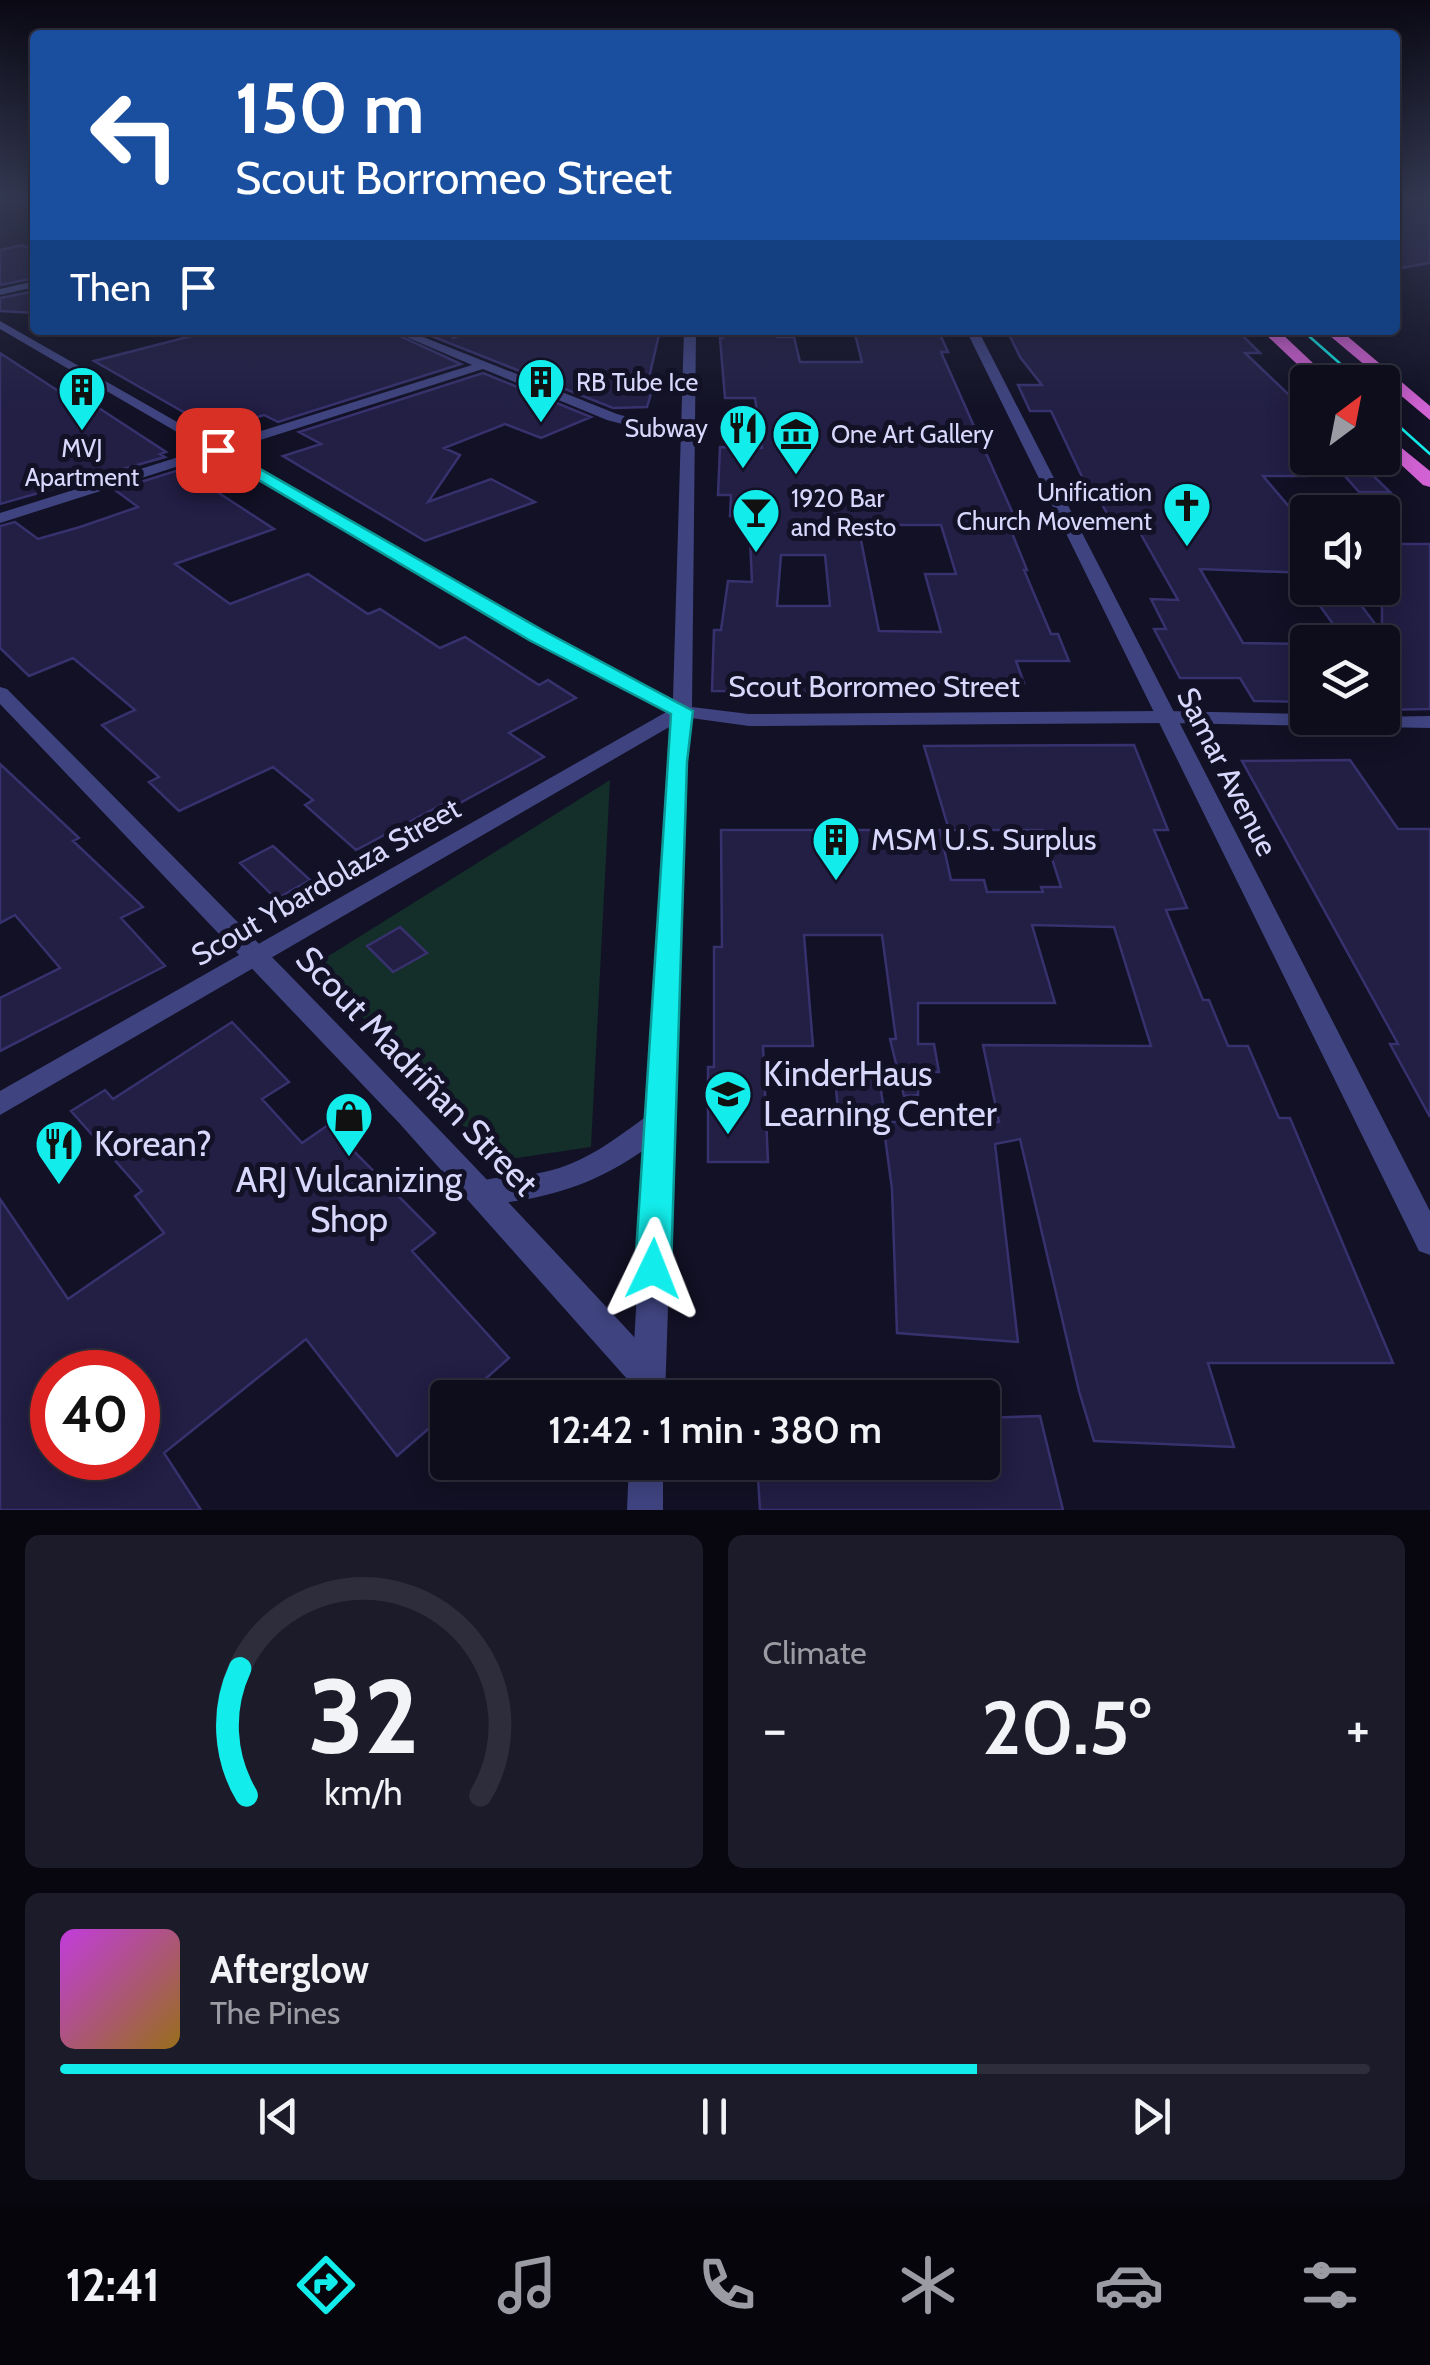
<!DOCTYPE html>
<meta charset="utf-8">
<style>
body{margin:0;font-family:Cabin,sans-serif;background:#1c1b29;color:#f1f3f6;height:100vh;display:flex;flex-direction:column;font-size:38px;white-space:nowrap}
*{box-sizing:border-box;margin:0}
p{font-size:32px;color:#9b9ca3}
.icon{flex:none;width:55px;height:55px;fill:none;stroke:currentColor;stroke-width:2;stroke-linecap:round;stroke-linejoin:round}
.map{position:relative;height:1510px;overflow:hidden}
.details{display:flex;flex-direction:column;gap:25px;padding:25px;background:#08070f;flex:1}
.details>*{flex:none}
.top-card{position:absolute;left:30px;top:30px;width:1370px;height:305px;border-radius:10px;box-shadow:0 5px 25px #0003,0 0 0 2px #2e2d3b;background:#1a4fa0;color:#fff;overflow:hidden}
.needle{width:65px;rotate:32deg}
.buttons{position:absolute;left:1290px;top:365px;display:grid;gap:20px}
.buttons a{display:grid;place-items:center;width:110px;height:110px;border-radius:10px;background:#0e0d1c;box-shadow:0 5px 25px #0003,0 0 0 2px #2e2d3b;font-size:50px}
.speed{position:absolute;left:30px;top:1350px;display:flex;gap:20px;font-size:50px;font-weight:700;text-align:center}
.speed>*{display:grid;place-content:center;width:130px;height:130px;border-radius:50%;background:#0e0d1c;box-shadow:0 5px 25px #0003,0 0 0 2px #2e2d3b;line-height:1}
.speed .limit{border:15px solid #d22;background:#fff;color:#111}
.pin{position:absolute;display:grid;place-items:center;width:85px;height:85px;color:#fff;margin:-42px;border-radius:20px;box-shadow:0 5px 15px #0006}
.me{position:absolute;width:110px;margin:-55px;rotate:2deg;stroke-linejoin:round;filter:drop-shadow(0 0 8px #0008)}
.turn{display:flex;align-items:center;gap:35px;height:210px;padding:0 40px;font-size:45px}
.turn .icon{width:130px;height:130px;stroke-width:2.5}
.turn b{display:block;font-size:70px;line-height:85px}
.then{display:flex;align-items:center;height:95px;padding:0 40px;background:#0003;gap:20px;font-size:38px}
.big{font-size:75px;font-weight:600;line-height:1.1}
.details .tile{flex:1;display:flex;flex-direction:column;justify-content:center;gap:15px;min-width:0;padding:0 35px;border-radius:15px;background:#1c1b29}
.details .dial{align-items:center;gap:0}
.dial svg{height:260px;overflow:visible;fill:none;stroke:#2e2d3b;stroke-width:7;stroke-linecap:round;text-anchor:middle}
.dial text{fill:#f1f3f6;stroke:none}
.song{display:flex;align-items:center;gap:30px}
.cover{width:120px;height:120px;border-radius:15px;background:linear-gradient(135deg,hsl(290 70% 55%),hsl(40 70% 35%))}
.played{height:10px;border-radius:5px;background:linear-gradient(90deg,#12edeb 70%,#2e2d3b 70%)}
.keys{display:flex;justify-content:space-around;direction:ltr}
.heat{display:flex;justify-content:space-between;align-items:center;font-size:55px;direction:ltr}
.details .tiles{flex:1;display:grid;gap:25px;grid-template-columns:1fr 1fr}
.tile:last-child{grid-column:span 2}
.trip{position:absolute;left:430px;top:1380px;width:570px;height:100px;border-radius:10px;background:#0e0d1c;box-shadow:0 5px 25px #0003,0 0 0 2px #2e2d3b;font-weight:600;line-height:100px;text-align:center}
.menu{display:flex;height:160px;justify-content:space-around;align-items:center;background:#06050b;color:#9b9ca3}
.menu .icon{width:70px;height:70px}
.menu .active{color:#12edeb}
.menu b{font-size:45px;color:#f1f3f6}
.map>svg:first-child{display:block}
</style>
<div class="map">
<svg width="1430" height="1510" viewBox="0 0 1430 1510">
<rect width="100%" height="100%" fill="#121125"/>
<!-- green -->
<path fill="#142e2a" d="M610,780L591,1147L496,1161L314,965Z"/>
<!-- building -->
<path fill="#221e44" stroke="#37326e" stroke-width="2.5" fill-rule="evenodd" d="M1395,199H1420L1430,205V263L1395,269Z
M22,245L35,251V278L0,285V250Z
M35,291V313L0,311V298Z
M215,330H387L461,364L278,422L264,415L215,430L94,361Z
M416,330H452L453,338L480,330H660L649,378L655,380L647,407L613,408Z
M723,330H777V337H794L800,362H862L854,330H938L948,352H941L1018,525H1014L1017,533H1012L1027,570H1024L1051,634H1058L1069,661H1016L1024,683L930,682L933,697L906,696L905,692L712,691L714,630H721L728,581L752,582L749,517L730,516L731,495H718L720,447L762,448L755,398H725L720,338H723ZM858,525H941L956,574H925L941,632L879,631ZM781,555H825L830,606H777Z
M1007,330H1237L1260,353H1245L1308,413V476H1263L1308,529V573L1200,569L1243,643L1308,644V702L1254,701L1240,678H1180L1154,629H1166L1151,599L1178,600L1135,524H1113L1090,483H1085L1051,411H1030L1018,385H1042L1020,357Z
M0,353L69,398L79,395L166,452L160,454L165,457L0,504Z
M483,373L591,417L541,438L505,424L444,448L460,455L428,502L491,479L535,502L425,541L283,456L321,444L299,432Z
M1329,458H1355L1390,492H1359Z
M182,469L274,529L175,564L230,604L308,574L368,614L380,609L440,648L465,637L539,685L548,680L576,698L509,733L544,757L449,809L443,804L356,850L305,805L313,800L273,767L179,811L149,782L159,777L102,725L135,710L73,658L29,676L0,648V526L15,522L38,539L80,527L138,507L115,490Z
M1382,544H1430V709L1382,710V642H1346L1307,588H1348L1382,633Z
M1134,745L1168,830H1154L1187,908L1166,910L1203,1000H1209L1228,1046H1248L1279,1118H1290L1393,1363H1208L1234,1447L1094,1441L1079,1391L1020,1139L995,1144L1018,1342L897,1333L892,1189L883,1122H999L983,1045L1151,1046L1114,927L1032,925L1055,1003H918V1044H934L939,1072H918V1095L904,1096L890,1039H896L882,935H804L813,1046H763L768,1162H708V1067H714V947H722L721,830H940L951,880H984L987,892H1043L1041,887H1061L1043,830H949L924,746Z
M1350,760L1398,829H1430V1117L1390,1044H1398L1242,761Z
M0,764L79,838L73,841L143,907L121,918L165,966L0,1051V998L60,968L15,915L0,923Z
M273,846L310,880L276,899L240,863Z
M400,927L427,953L393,972L367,946Z
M232,1022L289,1082L262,1099L302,1143L328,1125L435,1233L412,1251L509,1358L464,1398H448V1412L397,1456L306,1339L164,1453L201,1510H0V1199L68,1299L164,1233L135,1196L142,1191L71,1111L105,1090L113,1099ZM52,1372H138V1458H52Z
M835,1075L879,1076L884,1111L838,1112Z
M1040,1416L1063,1510H760L757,1462H982V1418Z"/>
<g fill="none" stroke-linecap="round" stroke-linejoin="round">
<!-- minor -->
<path fill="#3f4480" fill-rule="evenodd" d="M390,330H406L617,414L649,423L688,425L695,429L688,433L649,431L607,420L483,369L0,523V513L472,365Z
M966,330H978L1430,1211V1255L1419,1251Z
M0,687L7,689C228,911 448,1134 660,1365L665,1377L660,1389L648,1393L636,1389L400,1124L0,704Z"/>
<!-- tertiary -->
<path fill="#3f4480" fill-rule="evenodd" d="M35,281V287L0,295V289Z
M0,321L586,655L673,699L684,330H696L692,707L749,714L1165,711L1308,714V718L1430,716V728L1165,723L749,726L691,718L686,763L665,1398H631L645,1149C595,1185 547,1199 485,1205L475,1201L470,1192L475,1183C497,1175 522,1177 544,1172C584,1164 615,1139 647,1116L671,726L0,1115V1091L668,711L574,663L0,329Z
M629,1462H663V1510H627Z"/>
<!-- trunk -->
<path fill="#d262d4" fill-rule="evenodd" d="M1261,330H1278L1333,382H1316Z
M1323,330H1340L1430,406V420Z
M1382,432L1430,471V487L1423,485L1382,447Z"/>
<!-- tram -->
<path stroke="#12edeb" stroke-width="2.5" d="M1302,330L1361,382
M1382,411L1430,454"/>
</g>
<!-- sky -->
<linearGradient id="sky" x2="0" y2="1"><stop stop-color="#0a0914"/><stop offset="0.48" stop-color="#333851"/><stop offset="1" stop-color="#333851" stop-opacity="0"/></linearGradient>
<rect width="1430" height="411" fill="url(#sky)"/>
<!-- route -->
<path fill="#12edeb" stroke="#0c9a99" stroke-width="2.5" d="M218,445L544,631L693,711L687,762L671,1269L665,1281L653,1285L641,1281L635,1269L671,714L529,640L213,453V446Z"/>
<!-- icons -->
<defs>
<g id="building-pin" transform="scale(2.5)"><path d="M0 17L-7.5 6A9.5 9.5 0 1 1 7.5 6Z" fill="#12edeb" stroke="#121125"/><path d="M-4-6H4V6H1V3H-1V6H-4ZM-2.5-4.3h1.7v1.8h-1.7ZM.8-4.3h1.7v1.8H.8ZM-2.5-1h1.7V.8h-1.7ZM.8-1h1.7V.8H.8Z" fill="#111"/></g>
<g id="restaurant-pin" transform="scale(2.5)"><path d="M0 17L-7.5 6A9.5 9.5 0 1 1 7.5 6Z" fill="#12edeb" stroke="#121125"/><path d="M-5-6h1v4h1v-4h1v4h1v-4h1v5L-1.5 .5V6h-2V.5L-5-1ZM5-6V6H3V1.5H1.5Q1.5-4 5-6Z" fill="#111"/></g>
<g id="museum-pin" transform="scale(2.5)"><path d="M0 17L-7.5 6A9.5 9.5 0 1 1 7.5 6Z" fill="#12edeb" stroke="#121125"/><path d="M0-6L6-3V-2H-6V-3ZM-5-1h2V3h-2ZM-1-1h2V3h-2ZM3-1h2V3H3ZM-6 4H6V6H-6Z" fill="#111"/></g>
<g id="church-pin" transform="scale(2.5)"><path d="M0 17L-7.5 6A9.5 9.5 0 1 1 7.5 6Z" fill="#12edeb" stroke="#121125"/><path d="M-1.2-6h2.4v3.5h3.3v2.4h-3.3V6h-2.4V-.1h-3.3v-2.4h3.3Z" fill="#111"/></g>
<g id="bar-pin" transform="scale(2.5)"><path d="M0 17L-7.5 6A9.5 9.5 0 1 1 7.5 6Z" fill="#12edeb" stroke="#121125"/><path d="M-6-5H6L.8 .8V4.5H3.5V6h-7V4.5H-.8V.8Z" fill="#111"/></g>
<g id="school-pin" transform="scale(2.5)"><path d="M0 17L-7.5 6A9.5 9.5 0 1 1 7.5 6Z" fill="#12edeb" stroke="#121125"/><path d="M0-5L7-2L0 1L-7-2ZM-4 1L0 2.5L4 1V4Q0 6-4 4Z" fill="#111"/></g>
<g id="shop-pin" transform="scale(2.5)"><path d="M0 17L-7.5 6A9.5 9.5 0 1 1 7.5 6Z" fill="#12edeb" stroke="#121125"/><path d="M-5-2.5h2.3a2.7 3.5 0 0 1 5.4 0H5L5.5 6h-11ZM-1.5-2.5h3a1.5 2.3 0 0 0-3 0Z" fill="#111"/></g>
</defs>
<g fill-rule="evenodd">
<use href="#building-pin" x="541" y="382"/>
<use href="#building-pin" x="82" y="390"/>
<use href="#restaurant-pin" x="743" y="428"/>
<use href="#museum-pin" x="796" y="434"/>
<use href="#church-pin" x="1187" y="506"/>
<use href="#bar-pin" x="756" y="512"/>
<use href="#building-pin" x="836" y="840"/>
<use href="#school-pin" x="728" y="1094"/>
<use href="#shop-pin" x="349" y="1116"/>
<use href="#restaurant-pin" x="59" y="1144"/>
</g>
<g text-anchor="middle" stroke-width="10" stroke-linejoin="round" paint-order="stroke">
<!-- far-poi labels -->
<g font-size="25" fill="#d8d7fc" stroke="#121125" text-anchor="start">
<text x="576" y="391">RB Tube Ice</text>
<text x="708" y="437" text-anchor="end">Subway</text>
<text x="831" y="443">One Art Gallery</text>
<text x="82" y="457" text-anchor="middle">MVJ<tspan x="82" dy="29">Apartment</tspan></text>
<text x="1152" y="501" text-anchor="end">Unification<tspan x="1152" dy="29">Church Movement</tspan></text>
<text x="791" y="507">1920 Bar<tspan x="791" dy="29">and Resto</tspan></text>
</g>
<!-- street labels -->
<g font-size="30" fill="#d8d7fc" stroke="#121125">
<text x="874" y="697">Scout Borromeo Street</text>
<text transform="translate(1227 772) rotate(63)" y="10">Samar Avenue</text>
<text transform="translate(326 882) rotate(-30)" y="10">Scout Ybardolaza Street</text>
</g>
<!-- poi labels -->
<g font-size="30" fill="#d8d7fc" stroke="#121125" text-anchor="start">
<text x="871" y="850">MSM U.S. Surplus</text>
</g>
<!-- near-street labels -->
<g font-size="35" fill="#d8d7fc" stroke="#121125">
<text transform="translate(417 1071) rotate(46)" y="12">Scout Madriñan Street</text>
</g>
<!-- near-poi labels -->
<g font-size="35" fill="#d8d7fc" stroke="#121125" text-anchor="start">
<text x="763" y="1086">KinderHaus<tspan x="763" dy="40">Learning Center</tspan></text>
<text x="94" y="1156">Korean?</text>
<text x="349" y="1192" text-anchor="middle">ARJ Vulcanizing<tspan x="349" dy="40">Shop</tspan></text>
</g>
</g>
</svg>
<div class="buttons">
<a><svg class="needle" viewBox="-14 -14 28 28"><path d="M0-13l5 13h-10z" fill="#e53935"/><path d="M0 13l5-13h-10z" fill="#9b9ca3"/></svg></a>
<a><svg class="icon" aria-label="sound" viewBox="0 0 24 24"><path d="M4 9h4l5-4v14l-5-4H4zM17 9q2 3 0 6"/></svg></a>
<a><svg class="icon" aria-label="layers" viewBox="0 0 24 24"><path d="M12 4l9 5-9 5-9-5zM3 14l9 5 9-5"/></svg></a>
</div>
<div class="speed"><div class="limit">40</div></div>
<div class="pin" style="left:218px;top:450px;background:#d93025"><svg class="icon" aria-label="arrive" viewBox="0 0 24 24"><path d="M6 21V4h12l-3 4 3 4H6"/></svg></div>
<svg class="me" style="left:653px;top:1269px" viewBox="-20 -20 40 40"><path d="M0-17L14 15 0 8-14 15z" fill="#12edeb" stroke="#fff" stroke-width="4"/></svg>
<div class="trip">12:42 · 1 min · 380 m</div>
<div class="top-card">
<div class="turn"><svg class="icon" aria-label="left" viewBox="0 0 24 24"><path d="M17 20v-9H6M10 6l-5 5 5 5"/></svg><div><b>150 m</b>Scout Borromeo Street</div></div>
<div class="then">Then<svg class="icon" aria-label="arrive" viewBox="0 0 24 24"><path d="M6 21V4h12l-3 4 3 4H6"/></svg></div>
</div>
</div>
<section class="details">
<div class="tiles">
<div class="tile dial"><svg viewBox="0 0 100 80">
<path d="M14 69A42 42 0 1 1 86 69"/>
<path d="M14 69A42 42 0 0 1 12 30" stroke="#12edeb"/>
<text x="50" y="56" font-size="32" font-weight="700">32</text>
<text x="50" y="72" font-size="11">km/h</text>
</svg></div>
<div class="tile"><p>Climate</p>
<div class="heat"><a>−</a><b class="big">20.5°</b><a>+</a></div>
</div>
<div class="tile">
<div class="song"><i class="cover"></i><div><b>Afterglow</b><p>The Pines</p></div></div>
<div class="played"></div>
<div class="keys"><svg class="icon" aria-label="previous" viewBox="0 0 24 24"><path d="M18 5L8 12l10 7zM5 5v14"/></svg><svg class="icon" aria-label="pause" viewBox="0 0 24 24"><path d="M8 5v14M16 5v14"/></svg><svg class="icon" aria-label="next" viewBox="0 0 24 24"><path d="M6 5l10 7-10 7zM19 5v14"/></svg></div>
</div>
</div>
</section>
<nav class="menu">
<b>12:41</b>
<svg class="icon active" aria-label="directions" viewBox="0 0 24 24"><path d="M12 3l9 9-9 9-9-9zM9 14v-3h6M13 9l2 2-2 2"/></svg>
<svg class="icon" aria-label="music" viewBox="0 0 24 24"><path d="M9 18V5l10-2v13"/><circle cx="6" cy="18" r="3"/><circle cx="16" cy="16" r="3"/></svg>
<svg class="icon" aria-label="phone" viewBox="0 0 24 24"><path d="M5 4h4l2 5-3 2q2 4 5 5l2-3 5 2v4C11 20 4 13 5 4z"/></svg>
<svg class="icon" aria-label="climate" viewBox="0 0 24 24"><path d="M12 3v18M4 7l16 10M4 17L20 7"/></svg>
<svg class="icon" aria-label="car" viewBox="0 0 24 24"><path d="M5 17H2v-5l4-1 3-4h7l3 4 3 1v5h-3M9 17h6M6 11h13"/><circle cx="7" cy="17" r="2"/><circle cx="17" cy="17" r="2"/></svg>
<svg class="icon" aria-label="filters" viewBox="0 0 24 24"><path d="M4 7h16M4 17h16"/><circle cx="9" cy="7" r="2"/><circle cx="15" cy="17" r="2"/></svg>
</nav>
